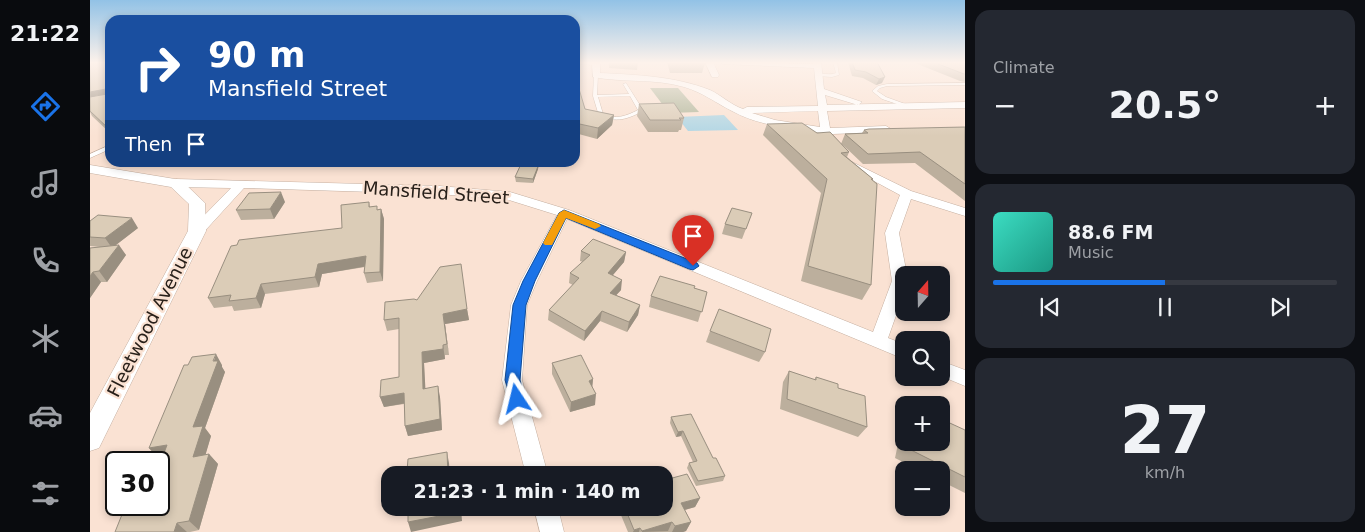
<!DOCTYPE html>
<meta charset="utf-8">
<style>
body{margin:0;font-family:"DejaVu Sans",sans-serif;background:#242831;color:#f1f3f6;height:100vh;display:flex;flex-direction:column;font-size:19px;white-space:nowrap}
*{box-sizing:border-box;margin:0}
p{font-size:16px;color:#9ea1a6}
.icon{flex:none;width:28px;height:28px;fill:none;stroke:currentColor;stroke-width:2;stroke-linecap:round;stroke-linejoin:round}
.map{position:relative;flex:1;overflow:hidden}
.panel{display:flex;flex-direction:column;gap:10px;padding:10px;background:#0d0f14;width:400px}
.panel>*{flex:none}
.guide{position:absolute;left:15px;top:15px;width:475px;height:152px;border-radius:15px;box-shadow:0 2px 8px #0003;background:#1a4fa0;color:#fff;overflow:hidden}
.needle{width:32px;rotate:20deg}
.controls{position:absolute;left:805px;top:266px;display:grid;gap:10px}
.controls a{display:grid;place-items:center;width:55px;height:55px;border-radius:10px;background:#171b24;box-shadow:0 2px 8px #0003;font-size:25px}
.speed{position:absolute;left:15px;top:451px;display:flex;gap:10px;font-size:25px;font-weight:700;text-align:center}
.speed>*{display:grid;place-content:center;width:65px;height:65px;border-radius:50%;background:#171b24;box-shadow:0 2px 8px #0003;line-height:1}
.speed .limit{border:2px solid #111;border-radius:8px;background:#fff;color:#111}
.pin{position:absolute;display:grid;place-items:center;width:42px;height:42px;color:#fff;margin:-51px -21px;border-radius:50% 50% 50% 0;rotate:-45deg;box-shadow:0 0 5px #0007}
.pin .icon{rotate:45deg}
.me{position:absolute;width:55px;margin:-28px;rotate:350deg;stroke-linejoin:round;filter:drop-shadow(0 0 4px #0008)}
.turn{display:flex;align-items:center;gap:18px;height:105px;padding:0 20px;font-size:22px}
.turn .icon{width:65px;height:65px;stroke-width:2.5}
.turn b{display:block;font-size:35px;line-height:42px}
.then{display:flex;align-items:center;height:48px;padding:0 20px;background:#0003;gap:10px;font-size:19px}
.big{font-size:38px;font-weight:800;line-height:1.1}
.panel .widget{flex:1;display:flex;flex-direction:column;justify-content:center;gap:8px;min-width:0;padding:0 18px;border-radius:15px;background:#242831}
.panel .dial{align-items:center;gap:0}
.dial b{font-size:65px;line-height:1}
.song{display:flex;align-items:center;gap:15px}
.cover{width:60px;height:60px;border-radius:8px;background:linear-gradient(135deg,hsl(170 70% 55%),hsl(170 70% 35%))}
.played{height:5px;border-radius:2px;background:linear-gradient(90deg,#1a73e8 50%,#363941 50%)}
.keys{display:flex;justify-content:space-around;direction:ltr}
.heat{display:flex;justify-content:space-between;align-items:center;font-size:28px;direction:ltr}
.trip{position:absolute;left:291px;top:466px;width:292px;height:50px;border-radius:15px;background:#171b24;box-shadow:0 2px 8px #0003;font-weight:800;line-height:50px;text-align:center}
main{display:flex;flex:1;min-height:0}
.dock{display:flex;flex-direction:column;width:90px;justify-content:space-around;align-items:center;background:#090b0e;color:#9ea1a6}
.dock .icon{width:35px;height:35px}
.dock .on{color:#1a73e8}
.dock b{font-size:22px;color:#f1f3f6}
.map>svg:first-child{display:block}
</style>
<main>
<nav class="dock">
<b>21:22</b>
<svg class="icon on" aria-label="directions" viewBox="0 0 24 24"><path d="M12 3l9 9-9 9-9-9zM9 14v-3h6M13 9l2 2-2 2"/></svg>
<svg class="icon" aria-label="music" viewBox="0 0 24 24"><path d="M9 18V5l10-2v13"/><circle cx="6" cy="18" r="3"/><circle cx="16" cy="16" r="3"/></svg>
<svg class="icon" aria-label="phone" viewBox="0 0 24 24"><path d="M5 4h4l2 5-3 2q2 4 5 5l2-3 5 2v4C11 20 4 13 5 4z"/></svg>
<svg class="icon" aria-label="climate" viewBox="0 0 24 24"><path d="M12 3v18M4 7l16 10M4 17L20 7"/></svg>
<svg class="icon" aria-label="car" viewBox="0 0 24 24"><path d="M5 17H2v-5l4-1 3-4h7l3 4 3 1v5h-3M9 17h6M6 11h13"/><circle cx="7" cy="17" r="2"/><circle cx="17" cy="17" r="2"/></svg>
<svg class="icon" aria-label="filters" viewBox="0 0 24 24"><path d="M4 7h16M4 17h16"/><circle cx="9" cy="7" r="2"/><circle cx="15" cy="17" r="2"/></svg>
</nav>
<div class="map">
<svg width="875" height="532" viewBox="0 0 875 532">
<rect width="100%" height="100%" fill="#fae2d3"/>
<!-- green -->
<path fill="#b2b79c" d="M560,88H588L609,112L579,113Z"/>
<!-- water -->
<path fill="#b1d6e4" d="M634,115L648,130L598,131L587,117Z"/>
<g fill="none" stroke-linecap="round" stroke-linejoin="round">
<!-- service casing -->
<g stroke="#c5afa0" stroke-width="1">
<path id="service" d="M485,62L506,63L508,64L506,65L485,64Z
M743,62H747L749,75L742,77L727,76L726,75C732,72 739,76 746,73Z
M506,74L508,75L507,95L539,94L533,84L536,83L553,110V111C538,119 526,123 509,116L503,96L504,75ZM540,96L548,110C536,116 526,120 513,114L508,97Z
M875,83V85L797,86L790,88L787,91L796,97L818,105V107H816L792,99L782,91L788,86L797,84Z
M20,145V149L0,158V154Z"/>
</g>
<!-- minor casing -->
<g stroke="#c5afa0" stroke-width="1">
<path id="minor" d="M502,62H510V73C548,75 584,76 620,90C631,95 641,105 653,109L657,107L728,106L724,68L633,64L629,62L723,64V62H731L734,89L772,102L768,105L735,95L737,105L875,102V108L737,111L740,128L796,126L801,129L796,132L742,134L744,139L739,142L735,141L731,133C701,128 669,126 642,111C626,103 612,92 594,87C564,78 533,83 503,77ZM728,111L730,127L685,120L662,113Z
M615,62H623L629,75L628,77H622Z
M762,162L821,191L875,208V216L821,199L809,233L817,275H814V293L798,338L814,344V359L477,219L447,281L437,305L432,380L458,475H436L412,380L421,305L431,281L467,215L419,200L349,194L154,188L112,234L107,235L100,231L102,228L141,188L86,187L80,183L86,179L349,186L420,192L479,210L783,332L802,281L795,233L810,195L758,167L756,165Z
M851,361L875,370V386L851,376Z
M444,508H468L474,532H450Z"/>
</g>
<!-- tertiary casing -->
<g stroke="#c5afa0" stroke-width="1">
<path id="tertiary" d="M0,165L91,180L115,203L116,231L9,448L0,451V413L98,231L99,204L81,187L0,173Z"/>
</g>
<!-- service -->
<use href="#service" fill="#fff" fill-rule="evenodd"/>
<!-- minor -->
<use href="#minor" fill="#fff" fill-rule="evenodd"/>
<!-- tertiary -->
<use href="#tertiary" fill="#fff" fill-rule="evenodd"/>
</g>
<!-- wall -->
<path fill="#bcaf9d" d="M0,62H20V133L2,116L0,112Z
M519,62H548L547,70L519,68Z
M577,62H614L615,63L612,73H580Z
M758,62H787L792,83L786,85L773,78L762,76Z
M824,62H875V82L870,81L825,63Z
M485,82L495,109L524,115L522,125L507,139L485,133Z
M549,104L594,118L591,130H589L588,132H558L547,116Z
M677,124L727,133L751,144L755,134L772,133L774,130L875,127V201L825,163L773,164L752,144L759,152L757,157L783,179V180L781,285L772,300L711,281L731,193L673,135Z
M200,162H251L247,167L200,163Z
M448,169L443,183L426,182L425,177Z
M195,202L184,219L151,220L146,210Z
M279,202L280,207L288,210L291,209L294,219L293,281L277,283L274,273L275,267L232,274L229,287L175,294L171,308L144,311L142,306L124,308L118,298L252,228Z
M662,213L652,239L632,234L635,224Z
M0,221L48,228L26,245L36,255L17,282H11L0,298V248L10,247L0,246Z
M491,251L536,252L534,262L523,275L531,290L526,295L550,305L548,315L537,332L510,321L494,341L458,320L459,310L483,285L479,283L480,273L493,262L490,261Z
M604,288L617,292L608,322L559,307L561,296Z
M327,300L377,309L379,320L355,324L359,355H355V359L334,363L335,388L350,397L352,430L318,436L315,426L314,404L294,407L290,397L309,377V329L297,331L294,320Z
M620,331L675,352L669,362L616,342Z
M462,363L503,379L502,387L505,405L480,412L462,374Z
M132,365V367L135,372L115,428L121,436L115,455L119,454L128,464L109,530L100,532H25L52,508L72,458H68L59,448Z
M699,371L724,380L726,377L748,388L777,427L768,437L690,409L693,382Z
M814,416V442H851L875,430V493L851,481V470H829L805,458Z
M581,417L635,476L633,481L606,486L597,468L599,463L603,462L591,436L586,437L580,423Z
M610,498L605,507L595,510L601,522L596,531L593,532H538L528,508H575Z"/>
<!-- shaded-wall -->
<path fill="#998f80" d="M795,77L792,83L786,85L789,79Z
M16,89L20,95L0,99V92Z
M524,115L522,125L507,139L508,128Z
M251,162L247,167L245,163Z
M449,164L448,169L443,183V179Z
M191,192L195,202L184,219L180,209Z
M291,209L294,219L293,281L290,272Z
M42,218L48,228L22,248L15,238Z
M29,245L36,255L17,282L9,271Z
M536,252L534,262L516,283L518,273Z
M276,256L278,266L232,274L229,287L225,277L228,264Z
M3,272L11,282L0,298V276Z
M532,280L531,290L519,303L520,293Z
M171,284L175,294L171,308L166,298Z
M550,305L548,315L537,332L539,322Z
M377,309L379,320L355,324L359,355L353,314Z
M512,311L510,321L494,341L495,331Z
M353,345L355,359L334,363L336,399L333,389L332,352Z
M126,354L132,365V367L135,372L115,428L121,436L112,467L103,457V427Z
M503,379L502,390L499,381Z
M348,386L350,397L352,430L318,436L315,426Z
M314,393L317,403L294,407L290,397Z
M506,394L505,405L480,412L481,402Z
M593,431L591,436L586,437L588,432Z
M77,445L86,455L68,458L59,448Z
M357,452L359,463L360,475H358Z
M119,454L128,464L109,530L99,521Z
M610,498L605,507L587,512L591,503Z
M370,508H371L372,521L321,532L318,522Z
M582,522L578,531L552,532V531Z
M601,522L596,531L593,532H582L585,526Z
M87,523L97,532H84Z
M550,528L549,532H543L544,530Z"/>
<!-- building -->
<path fill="#dbccb7" stroke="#998f80" d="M0,62H20V130L0,111V97L17,94L18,90L16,89L0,92Z
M581,62H614L615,63H581Z
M762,62H787L795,77L789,79L776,72L765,70Z
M843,62H875V74H874Z
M485,82H487L495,109L524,115L508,128L485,123V103L488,101H485Z
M584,103L594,118H589L591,120H560L549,104Z
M712,123L727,133L740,132L759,152L751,153L783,179H781L787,184L781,285L718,266L737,179L677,124Z
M875,127V184L830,152L778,154L755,134L778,133L774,130L779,129Z
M432,162L449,164L443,179L425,177Z
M191,192L180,209L146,210L159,193Z
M279,202V207L287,206V210L291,209L290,272L274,273L276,256L228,264L225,277L171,284L166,298L139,301L141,295L118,298L141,246L147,245L149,240L252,228L251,205Z
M642,208L662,213L656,229L635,224Z
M8,215L42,218L15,238L0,237V221Z
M503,239L536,252L518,273L532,280L520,293L550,305L539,322L512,311L495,331L459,310L489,278L480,273L500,255L491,251Z
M29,245L9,271L3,272L0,276V248Z
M371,264L377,309L353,314L357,344L353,345V349L332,352L333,389L348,386L350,419L315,426L314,393L290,397L291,380L309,377V318L294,320L295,302L324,299L327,300L350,267Z
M570,276L605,286L604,288L617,292L612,312L561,296Z
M629,309L681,329L675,352L620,331Z
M126,354L123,361H128L103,427L113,426L103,457L119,454L99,521L87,523L84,532H25L33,512L52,508L54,505H69V466L77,445L59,448L94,365H98L102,357Z
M491,355L503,379L499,381L506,394L481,402L462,363Z
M699,371L726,380V377L748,384V388L775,396L777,427L697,399Z
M601,414L623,458H626L635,476L608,481L599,463L607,461L593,431L588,432L581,417Z
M851,419L875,430V477L815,447L816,442H851Z
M357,452L358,475H308V473L317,471L318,459Z
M597,474L610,498L591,503L601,522L585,526L582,522L552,531L550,528L544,530L535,508H575V480Z
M318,508H370V512L318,522Z"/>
<!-- sky -->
<linearGradient id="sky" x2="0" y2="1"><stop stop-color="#92c2e6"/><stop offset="0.46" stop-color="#fdf2eb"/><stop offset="1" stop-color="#fdf2eb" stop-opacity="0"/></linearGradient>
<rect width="875" height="136" fill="url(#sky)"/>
<!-- route -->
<path fill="#1a73e8" stroke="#114b97" d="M474,210L607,263L609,266L603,270L599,269L476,218L445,281L436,305L430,380L435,399L433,404L427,406L422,404L415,380L423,305L433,281L469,213Z"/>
<!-- slow -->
<path fill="#f59e0b" d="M474,210L509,224L511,226L505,229L476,218L462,245H455L453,243L469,213Z"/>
<g text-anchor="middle" stroke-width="4.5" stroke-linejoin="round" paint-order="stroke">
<!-- street labels -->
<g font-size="18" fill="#28201a" stroke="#fae2d3">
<text transform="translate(346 193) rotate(4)" y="6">Mansfield Street</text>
<text transform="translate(60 322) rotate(-63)" y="6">Fleetwood Avenue</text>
</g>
</g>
</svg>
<div class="controls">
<a><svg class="needle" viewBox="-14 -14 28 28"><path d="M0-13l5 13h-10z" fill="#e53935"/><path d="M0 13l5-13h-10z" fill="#9ea1a6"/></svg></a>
<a><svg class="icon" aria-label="search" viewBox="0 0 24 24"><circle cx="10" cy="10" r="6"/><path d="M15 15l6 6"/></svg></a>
<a>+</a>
<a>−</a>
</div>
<div class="speed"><div class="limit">30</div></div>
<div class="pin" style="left:603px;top:266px;background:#d93025"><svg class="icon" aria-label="arrive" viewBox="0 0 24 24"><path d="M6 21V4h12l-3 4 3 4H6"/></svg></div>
<svg class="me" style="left:427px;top:399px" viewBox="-20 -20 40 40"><path d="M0-17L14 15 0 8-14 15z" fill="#1a73e8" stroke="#fff" stroke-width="4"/></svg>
<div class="trip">21:23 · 1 min · 140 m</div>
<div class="guide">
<div class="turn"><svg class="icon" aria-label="right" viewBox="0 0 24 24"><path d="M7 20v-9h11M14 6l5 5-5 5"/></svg><div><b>90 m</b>Mansfield Street</div></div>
<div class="then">Then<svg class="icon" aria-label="arrive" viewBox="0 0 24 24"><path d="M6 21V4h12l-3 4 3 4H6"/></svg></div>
</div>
</div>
<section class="panel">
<div class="widget"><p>Climate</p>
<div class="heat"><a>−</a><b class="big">20.5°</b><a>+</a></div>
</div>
<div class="widget">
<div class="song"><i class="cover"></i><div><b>88.6 FM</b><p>Music</p></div></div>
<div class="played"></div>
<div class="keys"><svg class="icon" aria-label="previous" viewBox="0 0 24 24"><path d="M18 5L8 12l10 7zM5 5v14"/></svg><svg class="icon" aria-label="pause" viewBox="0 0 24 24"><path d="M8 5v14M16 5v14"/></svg><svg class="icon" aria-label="next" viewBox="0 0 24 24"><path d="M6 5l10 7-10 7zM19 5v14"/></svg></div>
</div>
<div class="widget dial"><b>27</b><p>km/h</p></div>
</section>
</main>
